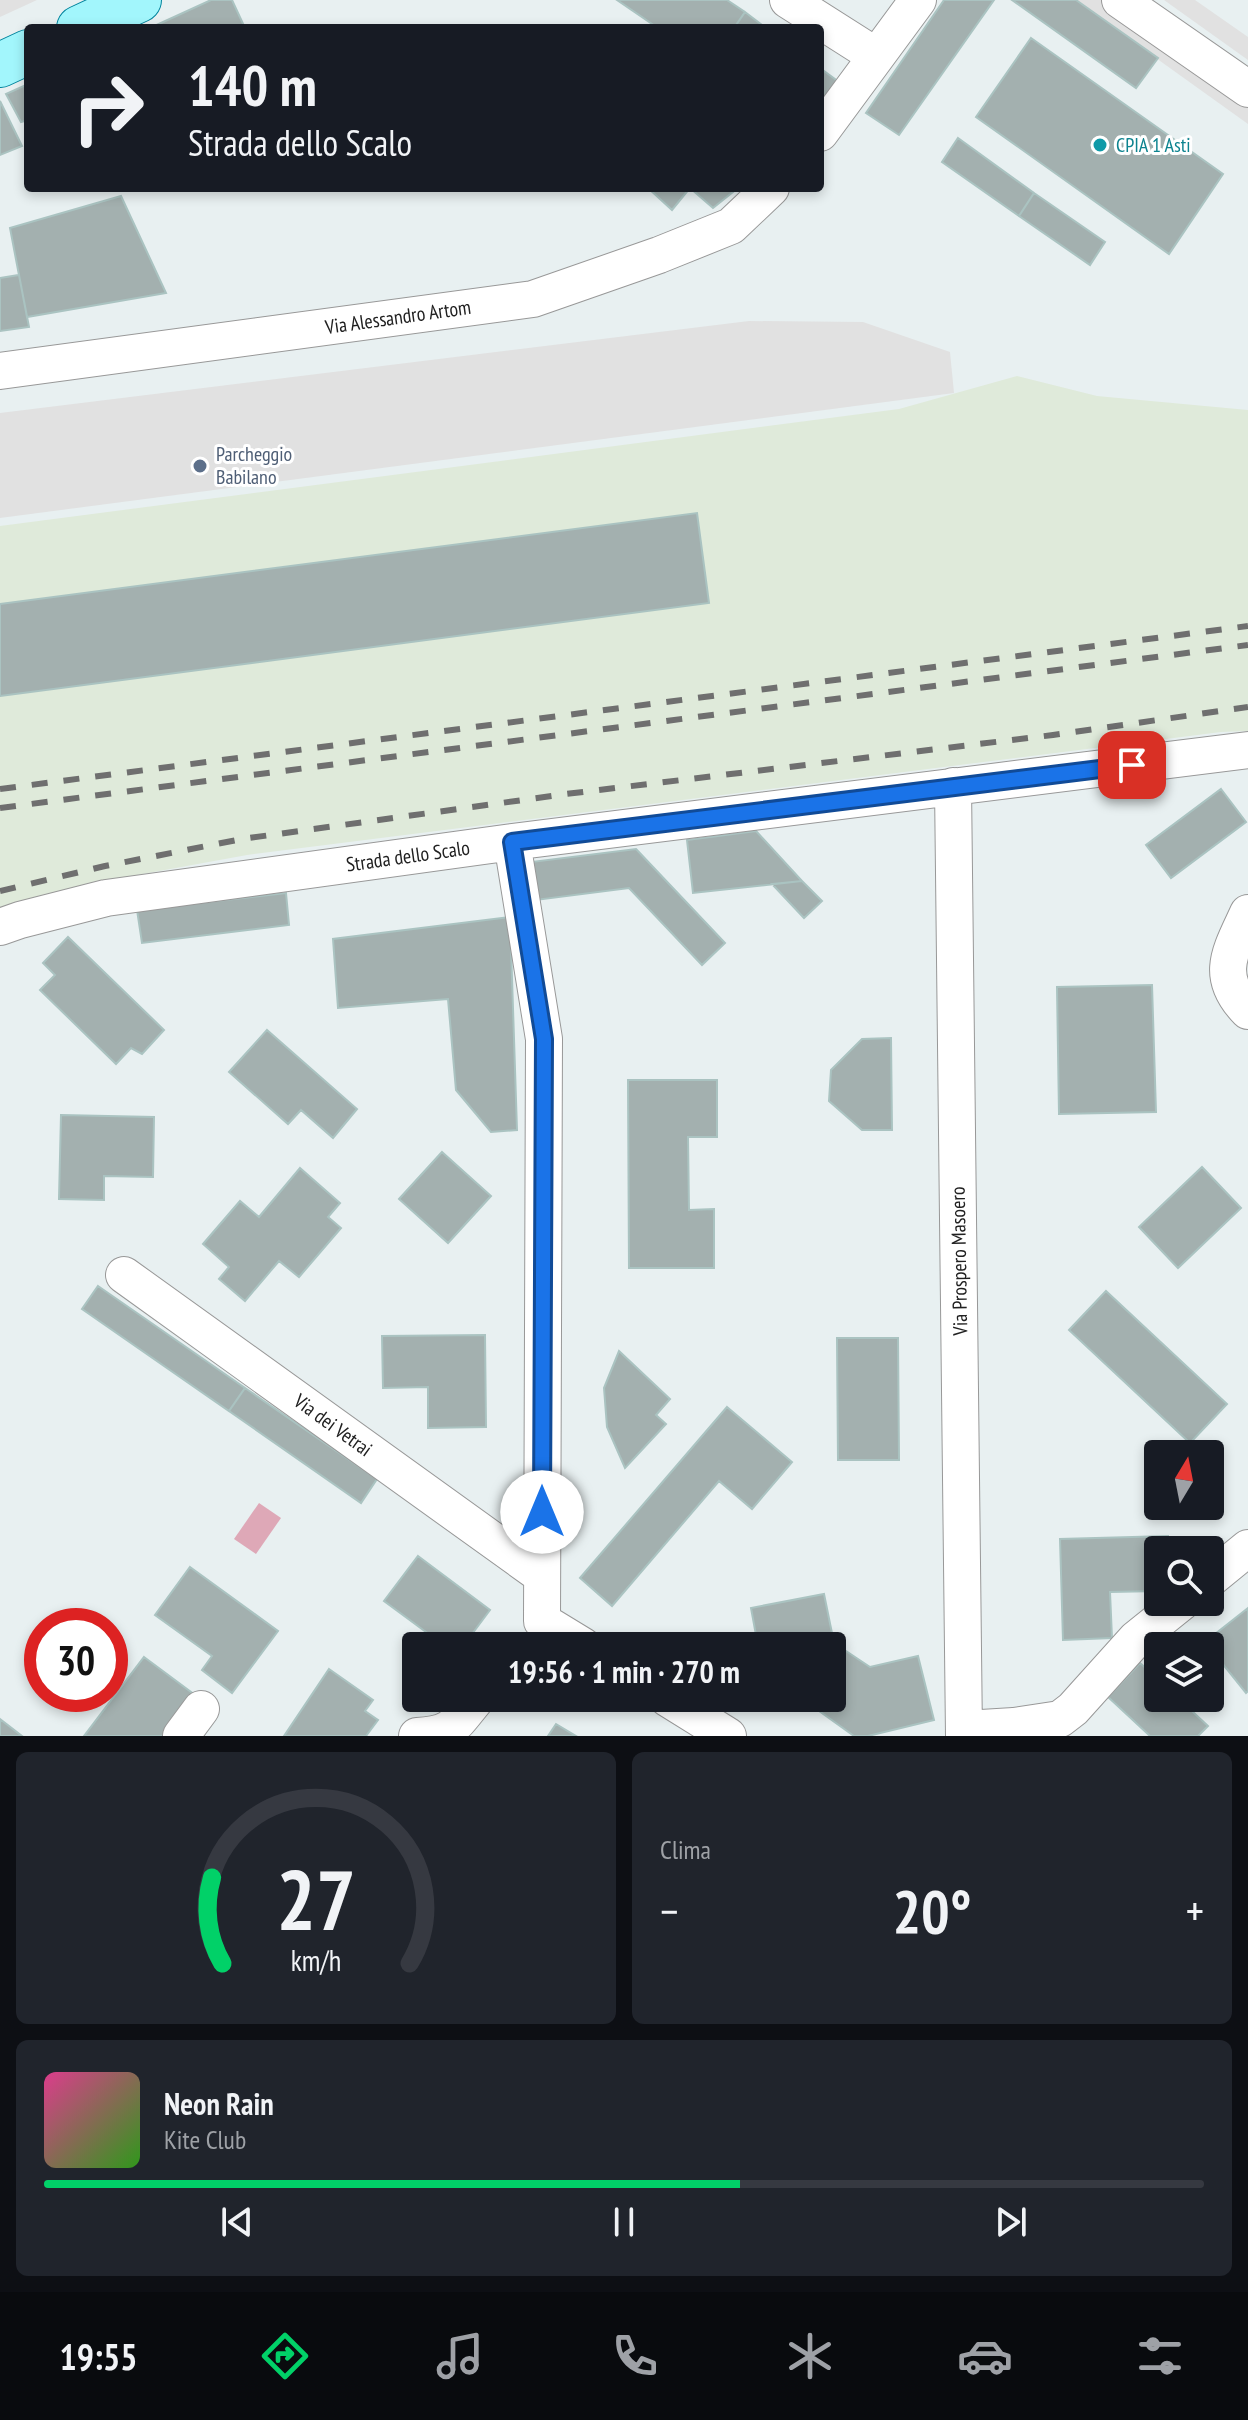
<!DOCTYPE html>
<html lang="it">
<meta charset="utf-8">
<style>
body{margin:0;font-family:"PT Sans Narrow",sans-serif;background:#20242c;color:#f1f3f6;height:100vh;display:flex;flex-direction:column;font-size:30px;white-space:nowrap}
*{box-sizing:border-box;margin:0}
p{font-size:26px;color:#9ea1a6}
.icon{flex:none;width:44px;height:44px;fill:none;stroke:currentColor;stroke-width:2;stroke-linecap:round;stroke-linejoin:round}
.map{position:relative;height:1736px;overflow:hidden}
.side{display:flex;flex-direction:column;gap:16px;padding:16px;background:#0d0f14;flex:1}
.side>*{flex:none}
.top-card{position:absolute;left:24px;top:24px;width:800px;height:168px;border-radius:8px;box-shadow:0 4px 12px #0003;background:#171b24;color:#f1f3f6;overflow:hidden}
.needle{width:52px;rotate:10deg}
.buttons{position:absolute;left:1144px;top:1440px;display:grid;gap:16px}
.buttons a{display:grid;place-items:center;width:80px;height:80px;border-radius:8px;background:#171b24;box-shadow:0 4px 12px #0003;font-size:40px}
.speed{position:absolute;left:24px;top:1608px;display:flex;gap:16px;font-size:40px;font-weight:700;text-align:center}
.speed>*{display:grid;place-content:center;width:104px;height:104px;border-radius:50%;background:#171b24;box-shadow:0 4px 12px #0003;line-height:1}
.speed .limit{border:12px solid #d22;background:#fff;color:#111}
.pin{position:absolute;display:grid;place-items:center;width:68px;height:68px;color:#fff;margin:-34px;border-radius:16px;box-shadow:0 4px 12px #0006}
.me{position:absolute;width:88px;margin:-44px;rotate:0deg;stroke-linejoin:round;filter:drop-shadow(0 0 6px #0008)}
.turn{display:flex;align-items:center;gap:28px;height:168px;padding:0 32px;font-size:36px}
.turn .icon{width:104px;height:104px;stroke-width:2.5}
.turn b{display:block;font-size:56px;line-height:68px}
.big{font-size:60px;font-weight:700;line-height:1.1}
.side .widget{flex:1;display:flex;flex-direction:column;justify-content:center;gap:12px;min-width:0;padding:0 28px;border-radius:12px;background:#20242c}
.side .dial{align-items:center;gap:0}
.dial svg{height:208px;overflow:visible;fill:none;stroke:#363941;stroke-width:7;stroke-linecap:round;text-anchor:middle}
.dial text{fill:#f1f3f6;stroke:none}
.song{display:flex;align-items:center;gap:24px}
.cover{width:96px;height:96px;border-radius:12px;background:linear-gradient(135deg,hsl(330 70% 55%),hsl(110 70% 35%))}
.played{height:8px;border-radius:4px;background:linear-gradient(90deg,#01d168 60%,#363941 60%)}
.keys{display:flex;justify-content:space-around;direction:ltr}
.heat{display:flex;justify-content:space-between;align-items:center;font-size:44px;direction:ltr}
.side .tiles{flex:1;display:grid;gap:16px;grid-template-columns:1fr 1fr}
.widget:last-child{grid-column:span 2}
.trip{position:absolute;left:402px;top:1632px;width:444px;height:80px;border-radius:8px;background:#171b24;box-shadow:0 4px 12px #0003;font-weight:700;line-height:80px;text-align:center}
.tab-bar{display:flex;height:128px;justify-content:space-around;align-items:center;background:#090b0e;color:#9ea1a6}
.tab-bar .icon{width:56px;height:56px}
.tab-bar .active{color:#01d168}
.tab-bar b{font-size:36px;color:#f1f3f6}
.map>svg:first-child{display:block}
</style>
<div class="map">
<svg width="1248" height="1736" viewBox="0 0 1248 1736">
<rect width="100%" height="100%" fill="#e8f0f1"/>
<!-- industrial -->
<path fill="#dfeada" d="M1017,376L1097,396L1248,410V731L1221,732L247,855L121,878L0,909V526L899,409Z"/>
<!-- parking -->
<path fill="#e1e1e1" d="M0,0H37L0,17Z
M1075,0H1106L1248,102V124Z
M1164,0H1195L1248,37V60Z
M749,321L863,322L950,352L954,393L0,518V413Z"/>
<!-- water -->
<path fill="#dea8b7" d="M259,1503L281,1518L256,1554L234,1539Z"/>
<!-- building -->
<path fill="#a3b0af" stroke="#aac3c1" stroke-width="2" d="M211,0H232L245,28H150Z
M617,0H727L745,12L734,28H658Z
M944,0H994L899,135L866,113Z
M1012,0H1076L1158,58L1136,88Z
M745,12L766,28H734Z
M1031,38L1223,174L1169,254L976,117Z
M820,68L843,85L820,115Z
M28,84V120L21,122L6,94Z
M0,101L22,146L0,155Z
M958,138L1034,193L1019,216L942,162Z
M648,188H690L672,210Z
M690,188H738L713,208Z
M1034,193L1105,242L1090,265L1019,216Z
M121,196L166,293L27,317L10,228Z
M19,275L29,327L0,331V278Z
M697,513L709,603L0,696V604Z
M1221,789L1246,822L1171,878L1146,845Z
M756,831L802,881L693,893L687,840Z
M636,849L725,943L702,965L629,888L536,900L531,862Z
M802,881L822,901L804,918L772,884Z
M286,893L289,925L142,943L137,910Z
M510,917L517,1130L491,1132L456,1090L448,999L338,1008L333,939Z
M68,937L164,1030L142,1054L131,1048L116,1064L40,990L55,975L43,963Z
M1152,985L1156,1112L1059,1114L1057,987Z
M267,1030L357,1109L333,1138L301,1110L288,1124L229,1072Z
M891,1038L892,1130H862L829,1101L831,1070L862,1039Z
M628,1080H717V1137H688L689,1210L714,1209V1268H629Z
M61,1115L154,1117L153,1177L104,1176V1200L59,1199Z
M442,1152L491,1196L448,1243L399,1199Z
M1202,1167L1241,1208L1178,1268L1139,1227Z
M300,1168L340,1203L328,1217L341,1228L299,1277L279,1261L245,1301L219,1279L229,1267L203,1244L240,1201L259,1217Z
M98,1286L245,1388L229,1411L82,1309Z
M1106,1291L1227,1404L1190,1443L1069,1330Z
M485,1335L486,1427L428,1428V1387L383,1388L382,1336Z
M837,1338H898L899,1460H838Z
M619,1351L670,1399L656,1415L666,1424L625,1468L607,1427L604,1388Z
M245,1388L377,1479L361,1503L229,1411Z
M727,1407L792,1462L752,1509L719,1481L612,1606L580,1578Z
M1168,1536L1169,1550H1158V1591L1110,1592L1112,1638L1063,1640L1060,1539Z
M418,1556L490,1610L463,1646H445L384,1601Z
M190,1567L278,1631L232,1693L202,1670L212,1656L155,1615Z
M824,1594L834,1643L870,1667L918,1656L934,1720L868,1736H854L801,1698H832V1646H758L751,1608Z
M1248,1608V1691L1246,1693L1205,1642Z
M144,1657L195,1695L164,1736H84Z
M1140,1663L1158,1679V1698H1178L1208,1726L1198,1736H1150L1108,1697Z
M329,1669L373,1700L365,1711L378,1720L366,1736H284Z
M0,1719L22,1736H0Z
M556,1724L576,1736H548Z"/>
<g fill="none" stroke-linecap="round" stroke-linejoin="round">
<!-- street casing -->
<g stroke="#989898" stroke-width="38">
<path id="street" d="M788,0L876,56
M1120,0L1248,89
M820,133L918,0
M0,371L533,299L659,255L731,226L771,188
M953,786L964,1736
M512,842L544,1039L542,1621L583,1646
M1248,913C1230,952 1214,976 1248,1011
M0,927L20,920L106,898L512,842L1248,750
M124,1275L541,1575
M1210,1579L1248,1548
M667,1698L728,1736
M965,1729L1014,1726L1060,1719L1073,1709L1136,1639L1182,1602
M181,1736L201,1709
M417,1736C454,1734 455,1724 477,1698"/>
</g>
<!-- primary casing -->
<g stroke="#01849d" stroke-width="46">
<path id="primary" d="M79,28L139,0
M0,65L28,52"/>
</g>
<!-- street -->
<use href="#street" stroke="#fff" stroke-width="36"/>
<!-- primary -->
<use href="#primary" stroke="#a2f6fc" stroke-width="44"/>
<!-- rail -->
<path stroke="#6f6f6f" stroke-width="6" stroke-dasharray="16 16" stroke-linecap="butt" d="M0,789L1248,626
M0,808L1248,645
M0,891L105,866L242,839L566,794L1053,735L1248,707"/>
</g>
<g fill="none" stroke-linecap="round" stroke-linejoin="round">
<!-- route casing -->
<g stroke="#114b97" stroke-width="20">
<path id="route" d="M542,1512L544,1039L512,842L1132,765"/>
</g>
<!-- route -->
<use href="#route" stroke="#1a73e8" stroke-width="14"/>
</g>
<!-- markers -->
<circle fill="#0f9aa8" stroke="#fff" stroke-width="3" cx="1100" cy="145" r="8"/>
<circle fill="#5c6f8a" stroke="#fff" stroke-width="3" cx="200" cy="466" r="8"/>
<g text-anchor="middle" stroke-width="6" stroke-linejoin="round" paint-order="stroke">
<!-- culture labels -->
<g font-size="20" fill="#0d838f" stroke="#fff" text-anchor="start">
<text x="1116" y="152">CPIA 1 Asti</text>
</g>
<!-- street labels -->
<g font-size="20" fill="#212121" stroke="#fff">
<text transform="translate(398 317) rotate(-8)" y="7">Via Alessandro Artom</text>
<text transform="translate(408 856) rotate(-8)" y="7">Strada dello Scalo</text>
<text transform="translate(959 1261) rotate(-91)" y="7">Via Prospero Masoero</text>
<text transform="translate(333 1425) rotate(36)" y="7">Via dei Vetrai</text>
</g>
<!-- service labels -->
<g font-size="20" fill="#4e5e75" stroke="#fff" text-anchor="start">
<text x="216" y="461">Parcheggio<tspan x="216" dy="23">Babilano</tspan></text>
</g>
</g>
</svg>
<div class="buttons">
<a><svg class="needle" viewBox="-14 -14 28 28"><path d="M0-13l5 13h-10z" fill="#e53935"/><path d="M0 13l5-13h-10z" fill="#9ea1a6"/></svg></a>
<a><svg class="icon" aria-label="search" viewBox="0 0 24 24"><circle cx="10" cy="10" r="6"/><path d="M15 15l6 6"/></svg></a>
<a><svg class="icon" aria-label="layers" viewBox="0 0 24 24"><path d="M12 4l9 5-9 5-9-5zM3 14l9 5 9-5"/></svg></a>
</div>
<div class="speed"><div class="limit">30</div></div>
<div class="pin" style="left:1132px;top:765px;background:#d93025"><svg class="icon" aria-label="arrive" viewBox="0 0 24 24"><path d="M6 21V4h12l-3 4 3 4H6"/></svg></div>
<svg class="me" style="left:542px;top:1512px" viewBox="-20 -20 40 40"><circle r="19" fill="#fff"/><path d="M0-13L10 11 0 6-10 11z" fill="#1a73e8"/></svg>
<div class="trip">19:56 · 1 min · 270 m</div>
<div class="top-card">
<div class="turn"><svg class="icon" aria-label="right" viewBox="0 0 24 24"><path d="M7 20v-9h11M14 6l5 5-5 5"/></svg><div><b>140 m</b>Strada dello Scalo</div></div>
</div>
</div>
<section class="side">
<div class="tiles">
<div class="widget dial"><svg viewBox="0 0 100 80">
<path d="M14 69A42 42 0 1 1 86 69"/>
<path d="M14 69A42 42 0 0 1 10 36" stroke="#01d168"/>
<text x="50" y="56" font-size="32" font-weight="700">27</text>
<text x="50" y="72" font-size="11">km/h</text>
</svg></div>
<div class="widget"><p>Clima</p>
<div class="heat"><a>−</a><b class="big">20°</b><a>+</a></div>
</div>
<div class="widget">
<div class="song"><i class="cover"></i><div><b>Neon Rain</b><p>Kite Club</p></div></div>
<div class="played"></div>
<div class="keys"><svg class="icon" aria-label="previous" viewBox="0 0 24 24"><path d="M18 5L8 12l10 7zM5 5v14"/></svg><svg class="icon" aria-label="pause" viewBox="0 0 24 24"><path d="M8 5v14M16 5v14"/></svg><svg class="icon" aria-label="next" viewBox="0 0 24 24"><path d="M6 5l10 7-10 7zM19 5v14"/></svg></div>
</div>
</div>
</section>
<nav class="tab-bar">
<b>19:55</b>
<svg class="icon active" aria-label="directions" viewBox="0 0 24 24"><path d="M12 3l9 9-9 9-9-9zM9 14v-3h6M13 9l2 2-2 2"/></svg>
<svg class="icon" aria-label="music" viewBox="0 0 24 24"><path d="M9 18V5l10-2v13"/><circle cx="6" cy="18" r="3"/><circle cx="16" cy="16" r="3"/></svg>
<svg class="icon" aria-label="phone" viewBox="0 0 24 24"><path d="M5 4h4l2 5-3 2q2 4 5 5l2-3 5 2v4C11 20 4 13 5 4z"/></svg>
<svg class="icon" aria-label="climate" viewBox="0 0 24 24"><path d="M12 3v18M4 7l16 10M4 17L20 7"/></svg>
<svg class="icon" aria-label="car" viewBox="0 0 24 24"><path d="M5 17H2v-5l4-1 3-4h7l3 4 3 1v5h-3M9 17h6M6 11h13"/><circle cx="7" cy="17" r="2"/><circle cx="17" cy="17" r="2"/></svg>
<svg class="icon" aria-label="filters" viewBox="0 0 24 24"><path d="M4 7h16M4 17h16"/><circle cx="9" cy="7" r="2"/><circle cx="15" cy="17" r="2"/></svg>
</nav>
